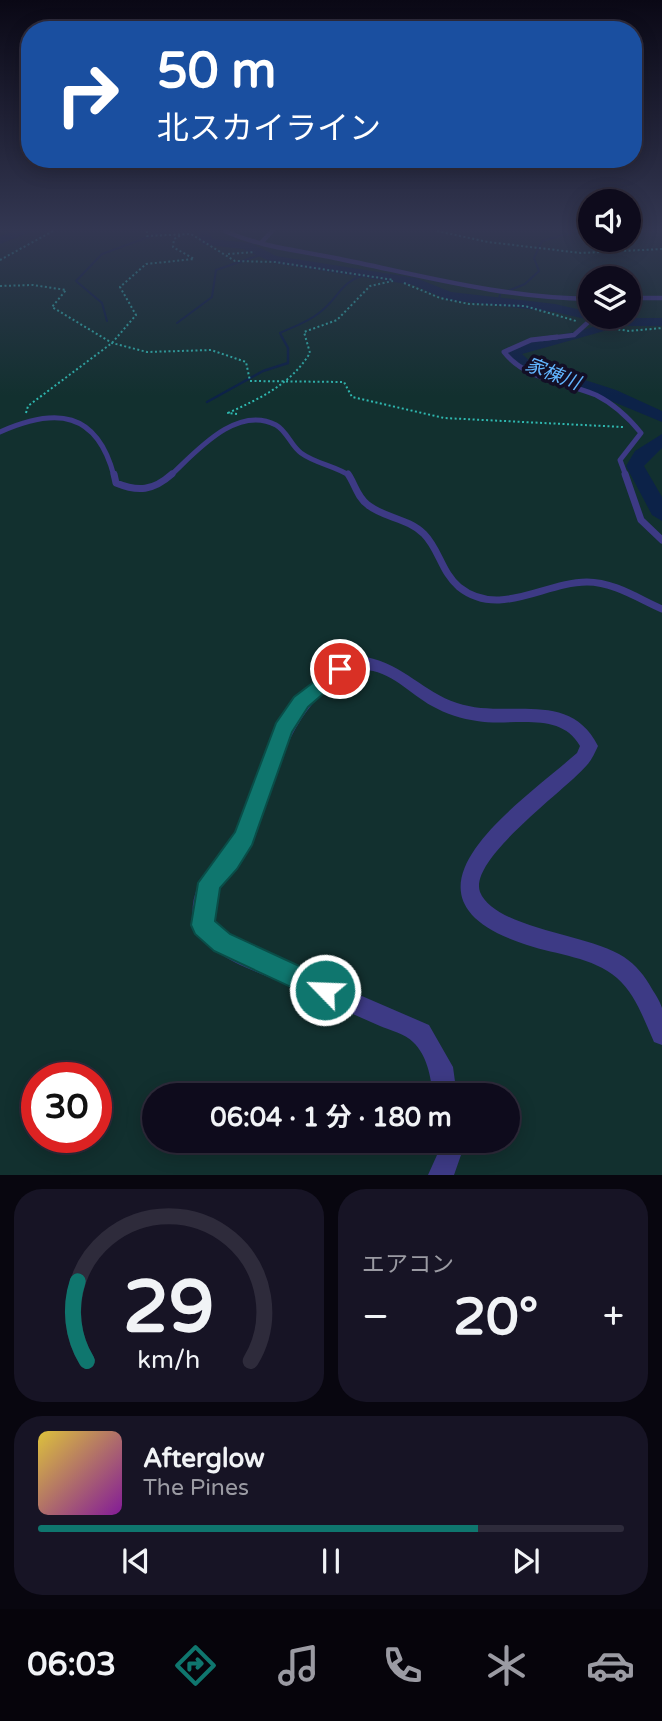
<!DOCTYPE html>
<html lang="ja">
<meta charset="utf-8">
<style>
body{margin:0;font-family:"Varela Round","Noto Sans JP",sans-serif;background:#171425;color:#f1f3f6;height:100vh;display:flex;flex-direction:column;font-size:26px;white-space:nowrap}
*{box-sizing:border-box;margin:0}
p{font-size:23px;color:#9b9ba3}
.icon{flex:none;width:38px;height:38px;fill:none;stroke:currentColor;stroke-width:2;stroke-linecap:round;stroke-linejoin:round}
.map{position:relative;height:1175px;overflow:hidden}
.side{display:flex;flex-direction:column;gap:14px;padding:14px;background:#08060f;flex:1}
.side>*{flex:none}
.hud{position:absolute;left:21px;top:21px;width:621px;height:147px;border-radius:28px;box-shadow:0 4px 18px #0003,0 0 0 2px #2e2b3b;background:#1a4fa0;color:#fff;overflow:hidden}
.tools{position:absolute;left:578px;top:189px;display:grid;gap:14px}
.tools a{display:grid;place-items:center;width:63px;height:63px;border-radius:50%;background:#0e0b1c;box-shadow:0 4px 18px #0003,0 0 0 2px #2e2b3b;font-size:35px}
.speed{position:absolute;left:21px;top:1062px;display:flex;gap:14px;font-size:35px;font-weight:700;text-align:center}
.speed>*{display:grid;place-content:center;width:91px;height:91px;border-radius:50%;background:#0e0b1c;box-shadow:0 4px 18px #0003,0 0 0 2px #2e2b3b;line-height:1}
.speed .limit{border:10px solid #d22;background:#fff;color:#111}
.pin{position:absolute;display:grid;place-items:center;width:60px;height:60px;color:#fff;margin:-30px;border:4px solid #fff;border-radius:50%;box-shadow:0 2px 7px #0007}
.me{position:absolute;width:77px;margin:-38px;rotate:294deg;stroke-linejoin:round;filter:drop-shadow(0 0 5px #0008)}
.turn{display:flex;align-items:center;gap:24px;height:147px;padding:0 21px;font-size:32px}
.turn .icon{width:91px;height:91px;stroke-width:2.5}
.turn b{display:block;font-size:49px;line-height:60px}
.big{font-size:52px;font-weight:700;line-height:1.1}
.side .widget{flex:1;display:flex;flex-direction:column;justify-content:center;gap:10px;min-width:0;padding:0 24px;border-radius:28px;background:#171425}
.side .dial{align-items:center;gap:0}
.dial svg{height:182px;overflow:visible;fill:none;stroke:#2e2b3b;stroke-width:7;stroke-linecap:round;text-anchor:middle}
.dial text{fill:#f1f3f6;stroke:none}
.song{display:flex;align-items:center;gap:21px}
.cover{width:84px;height:84px;border-radius:10px;background:linear-gradient(135deg,hsl(50 70% 55%),hsl(290 70% 35%))}
.played{height:7px;border-radius:4px;background:linear-gradient(90deg,#0f766e 75%,#2e2b3b 75%)}
.keys{display:flex;justify-content:space-around;direction:ltr}
.heat{display:flex;justify-content:space-between;align-items:center;font-size:38px;direction:ltr}
.side .tiles{flex:1;display:grid;gap:14px;grid-template-columns:1fr 1fr}
.widget:last-child{grid-column:span 2}
.trip{position:absolute;left:142px;top:1083px;width:378px;height:70px;border-radius:35px;background:#0e0b1c;box-shadow:0 4px 18px #0003,0 0 0 2px #2e2b3b;font-weight:700;line-height:70px;text-align:center}
.dock{display:flex;height:112px;justify-content:space-around;align-items:center;background:#06040b;color:#9b9ba3}
.dock .icon{width:49px;height:49px}
.dock .current{color:#0f766e}
.dock b{font-size:32px;color:#f1f3f6}
.map>svg:first-child{display:block}
</style>
<div class="map">
<svg width="662" height="1175" viewBox="0 0 662 1175">
<rect width="100%" height="100%" fill="#130f26"/>
<!-- green -->
<path fill="#12302f" fill-rule="evenodd" d="M0,231H590V240H628V231H662V1175H0ZM590,278H628V317H590ZM37,1078H96V1138H37ZM154,1096H508V1141H154Z"/>
<g fill="none" stroke-linecap="round" stroke-linejoin="round">
<!-- stream-far1 -->
<path stroke="#0c2248" stroke-width="2" d="M505,292L525,284L539,271L534,258L542,241L577,231
M498,301L500,295
M107,321L102,303L76,281L102,254L165,231
M177,323L212,297L216,270L260,255
M283,339L280,333C293,327 308,322 319,313C340,297 339,283 364,275"/>
<!-- stream -->
<path stroke="#0c2248" stroke-width="2.5" d="M207,402L263,371L288,363V348L282,337"/>
<!-- river -->
<path fill="#0c2248" fill-rule="evenodd" d="M15,231H33L0,244V236Z
M197,231H209L212,239L251,243L276,256L416,278L451,292L555,304L590,312V317H597L590,320L555,312L448,300L413,285L274,263L243,249L207,245L202,244Z
M620,318H662V326H622L522,354L532,363L616,390L662,411V422L604,398L520,369L504,353L533,340L580,331Z
M662,434V448L644,466L662,497V521L652,515L626,466L635,451Z"/>
<!-- path -->
<path stroke="#2fb8b0" stroke-width="2" stroke-dasharray="2 2.5" stroke-linecap="butt" d="M147,231V236L191,234L235,261L275,262L394,280
M437,231L488,242L581,253L662,249
M228,254L255,252
M0,260L53,231
M404,283L440,298L469,304L525,306L576,321
M0,286L33,285L66,290L52,307L112,343L147,352L211,350L246,362L250,381L344,382L352,397L444,418L623,427
M596,326L629,331L662,328
M26,413L28,406L112,343L136,315L120,287L146,264L194,259L173,247L174,239L181,235
M237,414L228,413C261,398 291,384 310,353L304,332L337,320L370,286L393,281"/>
<!-- lane-far2 -->
<path stroke="#3d3a85" stroke-width="4.5" d="M225,231C260,247 297,250 335,258C420,275 502,298 590,299
M261,243L272,231
M628,298H662
M542,339L574,335L594,317"/>
<!-- lane-far1 -->
<path stroke="#3d3a85" stroke-width="5" d="M557,337L531,340L504,352C526,380 565,382 596,395C614,404 628,417 641,433L620,460L626,476
M0,432C56,407 97,411 114,476
M170,476C195,453 236,404 276,425C287,431 291,446 301,453C316,464 336,466 350,476"/>
<!-- lane -->
<path stroke="#3d3a85" stroke-width="7" d="M114,474L116,483C138,492 153,491 172,474
M348,474C355,484 357,497 368,505C384,518 408,518 424,534C439,549 442,573 459,587C499,619 544,582 587,582C614,582 639,599 662,609
M625,474L641,520L662,540"/>
<!-- street -->
<path fill="#3d3a85" fill-rule="evenodd" d="M366,657C405,665 423,692 457,703C507,720 569,688 598,746C595,752 592,760 587,765C567,789 468,859 480,892C495,929 590,934 624,957C636,965 645,976 652,989C655,994 660,1001 662,1008C662,1019 662,1034 662,1045L654,1042C644,1020 636,995 617,978C593,957 557,955 527,945C378,897 518,805 577,753L580,746C560,710 512,727 477,721C462,719 446,714 432,706C410,694 389,669 362,670C349,670 340,678 330,686C280,730 277,785 251,842C243,860 225,871 217,889C213,898 213,911 213,921L229,936L260,952L429,1025L453,1067L457,1096H433C431,1077 427,1055 413,1042C406,1034 389,1030 380,1026C346,1011 312,996 278,981C257,972 234,964 216,951C207,945 194,934 193,923C188,874 221,866 237,830C252,798 259,763 276,731C294,697 325,660 366,657Z
M437,1141H461V1155L454,1175H428L437,1155Z"/>
</g>
<!-- sky -->
<linearGradient id="sky" x2="0" y2="1"><stop stop-color="#0a0815"/><stop offset="0.58" stop-color="#333752"/><stop offset="1" stop-color="#333752" stop-opacity="0"/></linearGradient>
<rect width="662" height="396" fill="url(#sky)"/>
<!-- route -->
<path fill="#0f766e" stroke="#0a4d48" stroke-width="2" d="M340,662L346,664L349,669L346,674L308,707L292,732L252,845L237,869L220,888L215,921L230,934L334,982L337,990L334,999L325,1003L214,951L195,934L191,925L198,883L235,832L276,723L294,697Z"/>
<g text-anchor="middle" stroke-width="7" stroke-linejoin="round" paint-order="stroke">
<!-- far-water labels -->
<g font-size="19" font-style="italic" fill="#62b6ff" stroke="#130f26">
<text transform="translate(553 373) rotate(21)" y="7">家棟川</text>
</g>
</g>
</svg>
<div class="tools">
<a><svg class="icon" aria-label="sound" viewBox="0 0 24 24"><path d="M4 9h4l5-4v14l-5-4H4zM17 9q2 3 0 6"/></svg></a>
<a><svg class="icon" aria-label="layers" viewBox="0 0 24 24"><path d="M12 4l9 5-9 5-9-5zM3 14l9 5 9-5"/></svg></a>
</div>
<div class="speed"><div class="limit">30</div></div>
<div class="pin" style="left:340px;top:669px;background:#d93025"><svg class="icon" aria-label="arrive" viewBox="0 0 24 24"><path d="M6 21V4h12l-3 4 3 4H6"/></svg></div>
<svg class="me" style="left:325px;top:990px" viewBox="-20 -20 40 40"><circle r="17" fill="#0f766e" stroke="#fff" stroke-width="3"/><path d="M0-11L8 9 0 5-8 9z" fill="#fff"/></svg>
<div class="trip">06:04 · 1 分 · 180 m</div>
<div class="hud">
<div class="turn"><svg class="icon" aria-label="right" viewBox="0 0 24 24"><path d="M7 20v-9h11M14 6l5 5-5 5"/></svg><div><b>50 m</b>北スカイライン</div></div>
</div>
</div>
<section class="side">
<div class="tiles">
<div class="widget dial"><svg viewBox="0 0 100 80">
<path d="M14 69A42 42 0 1 1 86 69"/>
<path d="M14 69A42 42 0 0 1 10 34" stroke="#0f766e"/>
<text x="50" y="56" font-size="32" font-weight="700">29</text>
<text x="50" y="72" font-size="11">km/h</text>
</svg></div>
<div class="widget"><p>エアコン</p>
<div class="heat"><a>−</a><b class="big">20°</b><a>+</a></div>
</div>
<div class="widget">
<div class="song"><i class="cover"></i><div><b>Afterglow</b><p>The Pines</p></div></div>
<div class="played"></div>
<div class="keys"><svg class="icon" aria-label="previous" viewBox="0 0 24 24"><path d="M18 5L8 12l10 7zM5 5v14"/></svg><svg class="icon" aria-label="pause" viewBox="0 0 24 24"><path d="M8 5v14M16 5v14"/></svg><svg class="icon" aria-label="next" viewBox="0 0 24 24"><path d="M6 5l10 7-10 7zM19 5v14"/></svg></div>
</div>
</div>
</section>
<nav class="dock">
<b>06:03</b>
<svg class="icon current" aria-label="directions" viewBox="0 0 24 24"><path d="M12 3l9 9-9 9-9-9zM9 14v-3h6M13 9l2 2-2 2"/></svg>
<svg class="icon" aria-label="music" viewBox="0 0 24 24"><path d="M9 18V5l10-2v13"/><circle cx="6" cy="18" r="3"/><circle cx="16" cy="16" r="3"/></svg>
<svg class="icon" aria-label="phone" viewBox="0 0 24 24"><path d="M5 4h4l2 5-3 2q2 4 5 5l2-3 5 2v4C11 20 4 13 5 4z"/></svg>
<svg class="icon" aria-label="climate" viewBox="0 0 24 24"><path d="M12 3v18M4 7l16 10M4 17L20 7"/></svg>
<svg class="icon" aria-label="car" viewBox="0 0 24 24"><path d="M5 17H2v-5l4-1 3-4h7l3 4 3 1v5h-3M9 17h6M6 11h13"/><circle cx="7" cy="17" r="2"/><circle cx="17" cy="17" r="2"/></svg>
</nav>
